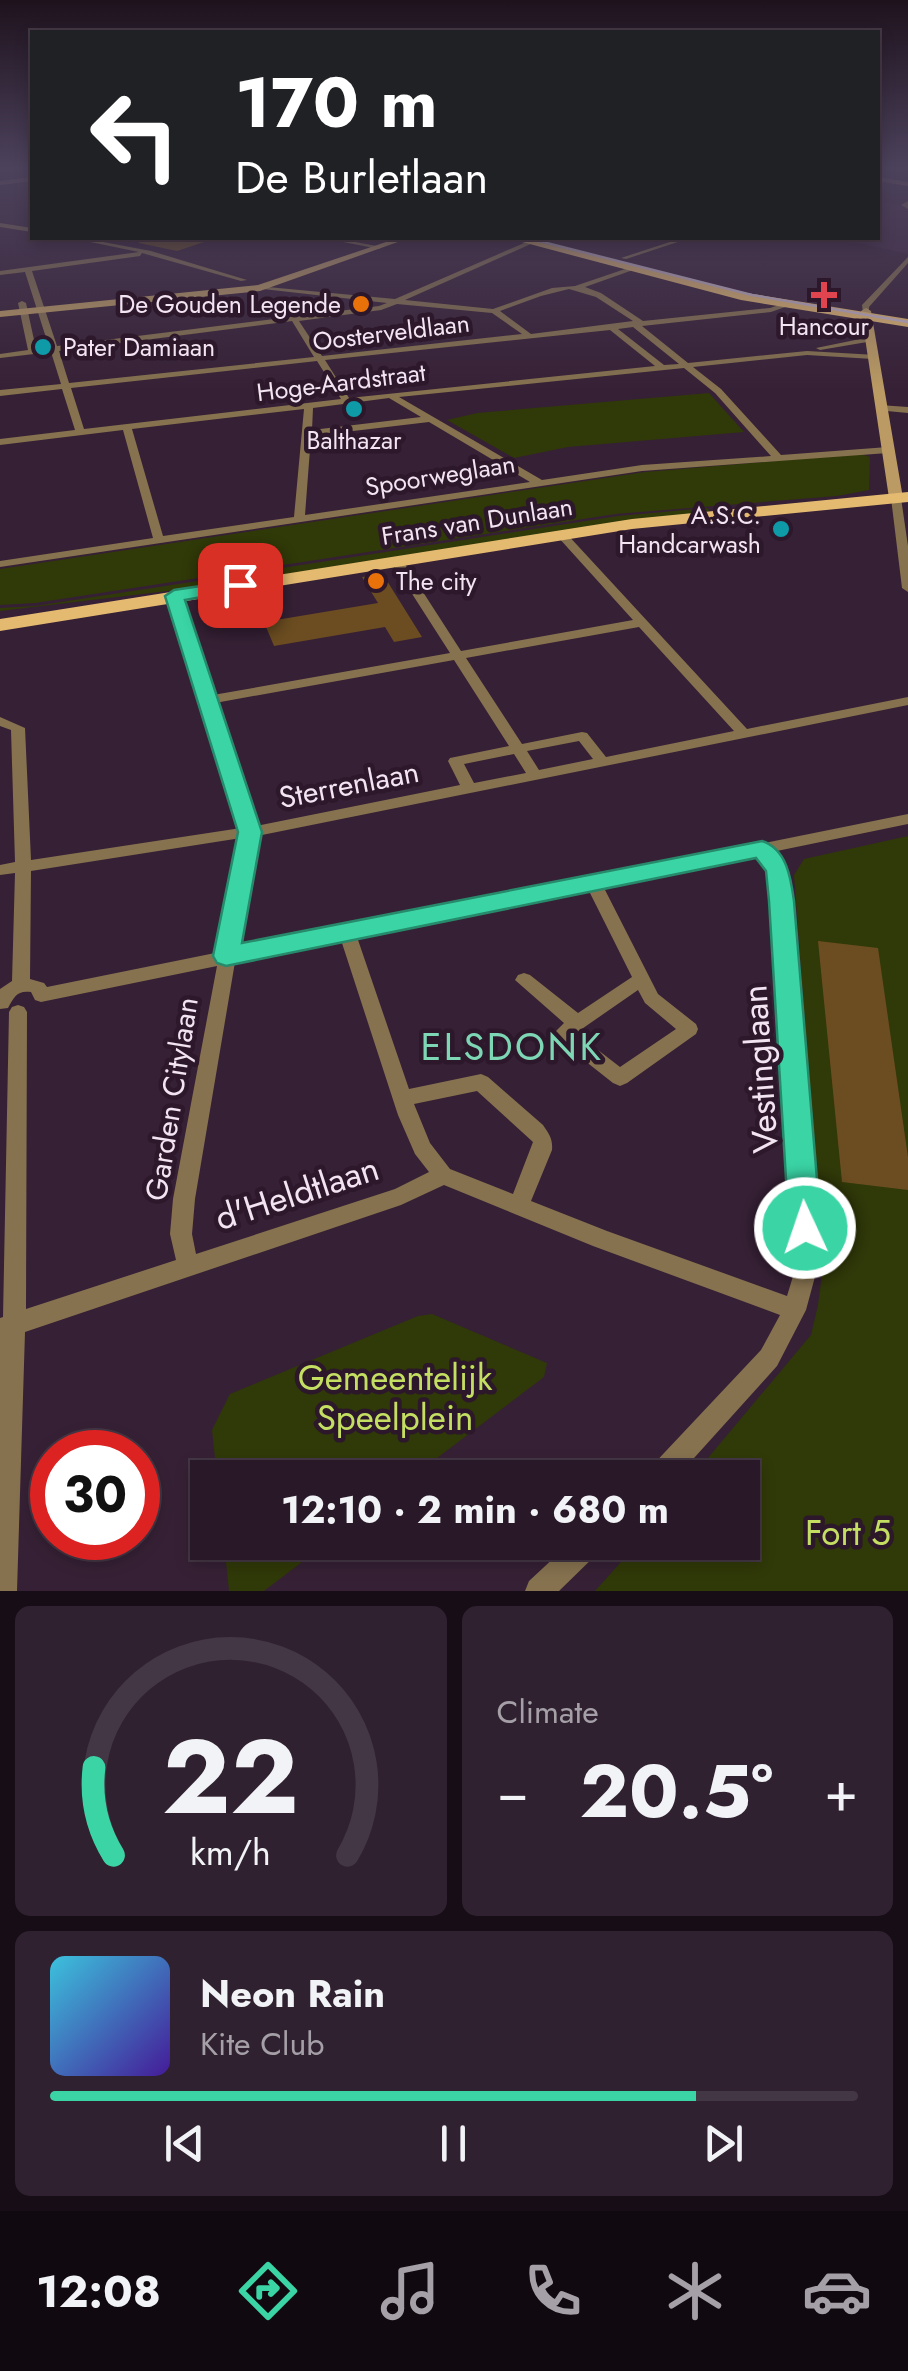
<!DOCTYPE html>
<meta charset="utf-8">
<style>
body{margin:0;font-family:Jost,sans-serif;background:#302130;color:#f1f3f6;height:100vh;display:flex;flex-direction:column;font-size:38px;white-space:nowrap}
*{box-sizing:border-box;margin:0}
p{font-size:32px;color:#a5a0a8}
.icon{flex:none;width:55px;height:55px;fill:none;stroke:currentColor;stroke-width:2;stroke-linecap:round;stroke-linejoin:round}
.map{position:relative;height:1591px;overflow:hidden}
.details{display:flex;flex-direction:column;gap:15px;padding:15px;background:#160d16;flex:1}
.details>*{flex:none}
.hud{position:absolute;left:30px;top:30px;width:850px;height:210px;border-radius:0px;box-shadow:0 5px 15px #0003,0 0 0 2px #443745;background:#202124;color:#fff;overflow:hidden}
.speed{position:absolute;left:30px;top:1430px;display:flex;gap:20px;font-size:50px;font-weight:700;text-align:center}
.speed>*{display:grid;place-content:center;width:130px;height:130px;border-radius:50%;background:#281828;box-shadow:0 5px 15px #0003,0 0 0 2px #443745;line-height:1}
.speed .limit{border:15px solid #d22;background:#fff;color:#111}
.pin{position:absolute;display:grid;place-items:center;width:85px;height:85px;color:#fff;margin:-42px;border-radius:20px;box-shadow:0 5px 15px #0006}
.me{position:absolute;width:110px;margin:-55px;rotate:357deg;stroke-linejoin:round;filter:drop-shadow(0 0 8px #0008)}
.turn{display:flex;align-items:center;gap:35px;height:210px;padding:0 40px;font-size:45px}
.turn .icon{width:130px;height:130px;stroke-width:2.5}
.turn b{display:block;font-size:70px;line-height:85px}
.big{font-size:75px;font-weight:700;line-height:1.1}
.details .card{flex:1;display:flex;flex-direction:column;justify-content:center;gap:15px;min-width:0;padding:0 35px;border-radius:15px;background:#302130}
.details .dial{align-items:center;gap:0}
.dial svg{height:260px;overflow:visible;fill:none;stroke:#443745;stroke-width:7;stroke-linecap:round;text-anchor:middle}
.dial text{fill:#f1f3f6;stroke:none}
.song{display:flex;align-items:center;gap:30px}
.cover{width:120px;height:120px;border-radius:15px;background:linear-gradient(135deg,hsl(190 70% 55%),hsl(260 70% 35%))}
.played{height:10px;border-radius:5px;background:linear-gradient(90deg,#3ad4a5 80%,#443745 80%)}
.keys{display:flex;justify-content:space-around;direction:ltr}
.heat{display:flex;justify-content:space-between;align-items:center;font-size:55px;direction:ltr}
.details .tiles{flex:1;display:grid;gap:15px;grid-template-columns:1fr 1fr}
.card:last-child{grid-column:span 2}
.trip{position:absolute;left:190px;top:1460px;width:570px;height:100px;border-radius:0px;background:#281828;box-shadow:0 5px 15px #0003,0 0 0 2px #443745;font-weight:700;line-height:100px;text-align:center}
.tabs{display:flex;height:160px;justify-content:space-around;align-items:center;background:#100a10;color:#a5a0a8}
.tabs .icon{width:70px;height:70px}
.tabs .selected{color:#3ad4a5}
.tabs b{font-size:45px;color:#f1f3f6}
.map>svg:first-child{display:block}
</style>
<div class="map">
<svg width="908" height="1591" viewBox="0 0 908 1591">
<rect width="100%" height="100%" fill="#362035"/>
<!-- built -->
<path fill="#402540" d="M887,202L908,208V254L835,238H878V204Z"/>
<!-- green -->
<path fill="#303908" d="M709,393L744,432L568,447L514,458L447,420L477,413Z
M861,454L870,457L869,490L837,496L616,514L35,603L0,605V569L645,472Z
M707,508L710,511L209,586L0,611V608L35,606L618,516Z
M908,836V1591H595L638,1543L742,1542V1478L692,1477L811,1335L818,1305L823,1267L794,875L804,859Z
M432,1314L547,1363L544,1377L412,1477H217L212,1430L230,1394L418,1316Z
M224,1543V1542L327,1543L264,1591H229Z"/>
<!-- building -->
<path fill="#6c4d21" d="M140,238H210V240L177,251L139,243Z
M379,575L384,576L422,637L394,642L385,627L274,646L264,622L378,603L362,577Z
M818,941L878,948L908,1157V1190L842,1182Z"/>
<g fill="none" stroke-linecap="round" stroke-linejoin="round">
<!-- street -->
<path fill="#86724f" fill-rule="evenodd" d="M32,177V181L0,185V181Z
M878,177L908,182V186L878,181Z
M908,201V209L901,205Z
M0,223L32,228V232L0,227Z
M71,238H82L151,251L247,280L241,281L142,253L140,256L32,271L57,346L379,306L387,303L253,288L257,286L395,299L531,240L533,243L405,300L493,309L552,288L575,286L631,267L633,270L585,287L601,293L643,321L770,308L788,302V306L771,312L642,326L688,363L807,351L876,355L877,357L873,359L807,355L693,367L721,389L781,455L888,447L893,450L888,453L642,471L0,567V561L153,538L123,430L0,445V439L75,430L62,389L0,396V390L61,384L51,352L0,358V354L28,350L18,303L22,301L26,303L36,349L49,347L25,272L0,275V271L139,252ZM569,289L596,297L633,321L531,334L500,311L541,296ZM397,304L492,313L522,334L322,356L299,321L381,310ZM292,321L314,357L69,383L59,351ZM633,327L679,364L664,365L618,329ZM610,330L655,366L349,398L325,360ZM317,361L341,399L84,429L71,388ZM684,368L715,393L771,456L642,465L542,480L399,397ZM389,398L421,417L312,430L313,408ZM304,409L294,517L163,536L132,429ZM429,422L530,482L305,515L311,436Z
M323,238H334L382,247L379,249Z
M682,238H690L626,259L621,258Z
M908,257V263L869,307V313H863L862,305Z
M870,337L874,339L873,341L820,350L816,348Z
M879,405L908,407V413L876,410V406Z
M896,495L901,498L908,546V592L902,588L891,498Z
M562,532L566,533L747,729L908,697V705L257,836L238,949L908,814V824L772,852L786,870L794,934L816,1273L806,1310L777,1366L676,1478H645L649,1469L761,1350L780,1315L593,1246L444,1185L401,1205L25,1332L17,1591H0V1318L3,1317L9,1012L12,1007L18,1005L24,1007L27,1012L26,1309L176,1260L170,1234L173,1199L217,966L41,1002L35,1000L31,992C17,990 14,997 8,1008L0,1009V989L12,981L15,873L0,875V865L15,862L11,730L0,726V717L25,728L31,860L241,828L168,596L170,593L174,592L180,596L213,695L450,653L391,561L397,558L403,561L461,651L633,620L558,537V533ZM639,627L734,731L606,757L587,733L582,732L522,744L466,658ZM454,660L509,746L450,758L448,761L460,785L256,826L215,703ZM579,741L593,759L539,770L527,751ZM514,754L526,773L474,783L464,764ZM241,838L220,952L47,987L44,983L30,979L31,871ZM758,855L770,871L776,934L794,1273L787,1296L607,1231L531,1201L552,1150C553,1139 549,1134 543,1125L488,1077L481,1074L409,1089L357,937L588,889L632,977L578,1013L530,975L524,973L518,975L515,980L564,1023L554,1033L556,1038L613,1083L620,1086L627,1083L696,1034L698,1029L696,1024L658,994L603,886ZM341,940L398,1115L415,1154L429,1172L395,1189L196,1254L192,1234L195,1199L235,962ZM638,990L645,1003L676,1029L620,1067L576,1033ZM477,1091L533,1142L513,1194L450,1169L430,1143L414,1104Z
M571,1542H604L600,1551L559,1591H525L529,1581Z"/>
<!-- secondary -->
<path fill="#bb9b63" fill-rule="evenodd" d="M398,238H409L260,291L0,317V311L258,285Z
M866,308L871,311L903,498L896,502L889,498L861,311Z"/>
<!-- primary -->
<path fill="#e4ba71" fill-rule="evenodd" d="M507,238H523L741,292L908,319V327L741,300Z
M908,492V502L632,529L0,631V619L632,519Z"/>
<!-- tram -->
<path stroke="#c8b7c7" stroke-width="2.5" d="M527,238L752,295L908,322"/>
</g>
<!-- sky -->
<linearGradient id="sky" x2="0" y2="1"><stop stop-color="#1e121d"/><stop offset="0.43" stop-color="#4c425c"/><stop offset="1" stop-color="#4c425c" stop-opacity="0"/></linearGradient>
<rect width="908" height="391" fill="url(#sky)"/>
<!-- route -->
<path fill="#3ad4a5" stroke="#268a6b" stroke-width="2.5" d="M240,580L249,585L247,589L185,600L262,832L242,943L762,841C787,849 791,879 794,901L821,1228L817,1239L805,1243L793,1239L789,1228L769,901L766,871L756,858L226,966L217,963L213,956L238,832L165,596L174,590Z"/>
<!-- markers -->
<path fill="#e0444e" stroke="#2c172b" stroke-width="4" d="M819 280h10v10h10v10h-10v10h-10v-10h-10v-10h10z"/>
<g fill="#e8710a" stroke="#2c172b" stroke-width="4">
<circle cx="361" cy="304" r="10"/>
<circle cx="376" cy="581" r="10"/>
</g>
<g fill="#0f9aa8" stroke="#2c172b" stroke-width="4">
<circle cx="43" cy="347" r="10"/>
<circle cx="354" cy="409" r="10"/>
<circle cx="781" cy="529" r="10"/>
</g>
<g text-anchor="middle" stroke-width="9" stroke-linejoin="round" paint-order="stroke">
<!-- far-poi labels -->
<g font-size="25" fill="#f3e4f2" stroke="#2c172b" text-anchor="end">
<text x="341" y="313">De Gouden Legende</text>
<text x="824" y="335" text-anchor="middle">Hancour</text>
<text x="63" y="356" text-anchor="start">Pater Damiaan</text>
<text x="354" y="449" text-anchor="middle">Balthazar</text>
<text x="761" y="524">A.S.C.<tspan x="761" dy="29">Handcarwash</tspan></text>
<text x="396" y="590" text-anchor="start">The city</text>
</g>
<!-- far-street labels -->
<g font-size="25" fill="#f3e4f2" stroke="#2c172b">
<text transform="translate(391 332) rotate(-7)" y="9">Oosterveldlaan</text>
<text transform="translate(341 382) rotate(-7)" y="9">Hoge-Aardstraat</text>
<text transform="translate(440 475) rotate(-9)" y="9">Spoorweglaan</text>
<text transform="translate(477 521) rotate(-9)" y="9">Frans van Dunlaan</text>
</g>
<!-- street labels -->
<g font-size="30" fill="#f3e4f2" stroke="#2c172b">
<text transform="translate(349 785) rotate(-11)" y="10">Sterrenlaan</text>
<text transform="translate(172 1099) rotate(-81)" y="10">Garden Citylaan</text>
</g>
<!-- near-street labels -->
<g font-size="35" fill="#f3e4f2" stroke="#2c172b">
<text transform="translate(760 1069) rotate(-94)" y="12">Vestinglaan</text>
<text transform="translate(297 1193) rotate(-18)" y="12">d'Heldtlaan</text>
</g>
<!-- near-park labels -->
<g font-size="35" fill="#c4de62" stroke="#2c172b">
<text x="395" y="1390">Gemeentelijk<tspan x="395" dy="40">Speelplein</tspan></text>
<text x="848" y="1545">Fort 5</text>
</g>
<!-- near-neighbourhood labels -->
<g font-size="38" letter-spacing="2.5" fill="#7dd6b4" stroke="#2c172b">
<text x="512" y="1060">ELSDONK</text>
</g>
</g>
</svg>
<div class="speed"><div class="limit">30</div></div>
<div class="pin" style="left:240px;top:585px;background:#d93025"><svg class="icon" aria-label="arrive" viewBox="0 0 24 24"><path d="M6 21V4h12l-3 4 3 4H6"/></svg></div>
<svg class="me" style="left:805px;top:1228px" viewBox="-20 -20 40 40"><circle r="17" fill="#3ad4a5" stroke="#fff" stroke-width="3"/><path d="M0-11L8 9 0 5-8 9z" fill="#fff"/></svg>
<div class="trip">12:10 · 2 min · 680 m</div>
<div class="hud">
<div class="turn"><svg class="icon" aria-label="left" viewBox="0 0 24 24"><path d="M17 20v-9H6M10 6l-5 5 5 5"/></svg><div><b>170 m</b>De Burletlaan</div></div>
</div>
</div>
<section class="details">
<div class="tiles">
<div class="card dial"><svg viewBox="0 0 100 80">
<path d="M14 69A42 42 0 1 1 86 69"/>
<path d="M14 69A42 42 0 0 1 8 42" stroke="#3ad4a5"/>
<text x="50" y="56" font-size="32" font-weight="700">22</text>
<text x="50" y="72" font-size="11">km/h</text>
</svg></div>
<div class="card"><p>Climate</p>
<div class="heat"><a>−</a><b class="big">20.5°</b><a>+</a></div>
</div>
<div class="card">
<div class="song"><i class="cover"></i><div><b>Neon Rain</b><p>Kite Club</p></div></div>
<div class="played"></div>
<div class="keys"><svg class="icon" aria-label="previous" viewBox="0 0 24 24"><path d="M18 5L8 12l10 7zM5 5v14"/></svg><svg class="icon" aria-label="pause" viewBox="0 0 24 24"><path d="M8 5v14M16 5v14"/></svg><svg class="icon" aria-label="next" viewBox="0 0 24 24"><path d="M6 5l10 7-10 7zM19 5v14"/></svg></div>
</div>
</div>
</section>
<nav class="tabs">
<b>12:08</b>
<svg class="icon selected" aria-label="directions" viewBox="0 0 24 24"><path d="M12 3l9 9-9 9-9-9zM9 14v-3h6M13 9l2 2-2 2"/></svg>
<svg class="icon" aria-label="music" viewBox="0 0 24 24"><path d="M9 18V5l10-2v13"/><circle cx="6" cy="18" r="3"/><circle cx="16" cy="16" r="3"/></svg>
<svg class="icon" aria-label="phone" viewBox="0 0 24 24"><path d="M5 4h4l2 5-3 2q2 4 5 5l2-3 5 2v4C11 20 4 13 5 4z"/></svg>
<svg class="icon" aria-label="climate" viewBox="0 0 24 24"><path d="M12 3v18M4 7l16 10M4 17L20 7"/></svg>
<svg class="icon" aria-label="car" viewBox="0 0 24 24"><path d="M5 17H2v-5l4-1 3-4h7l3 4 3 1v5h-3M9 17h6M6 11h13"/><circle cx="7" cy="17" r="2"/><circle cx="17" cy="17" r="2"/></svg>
</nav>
